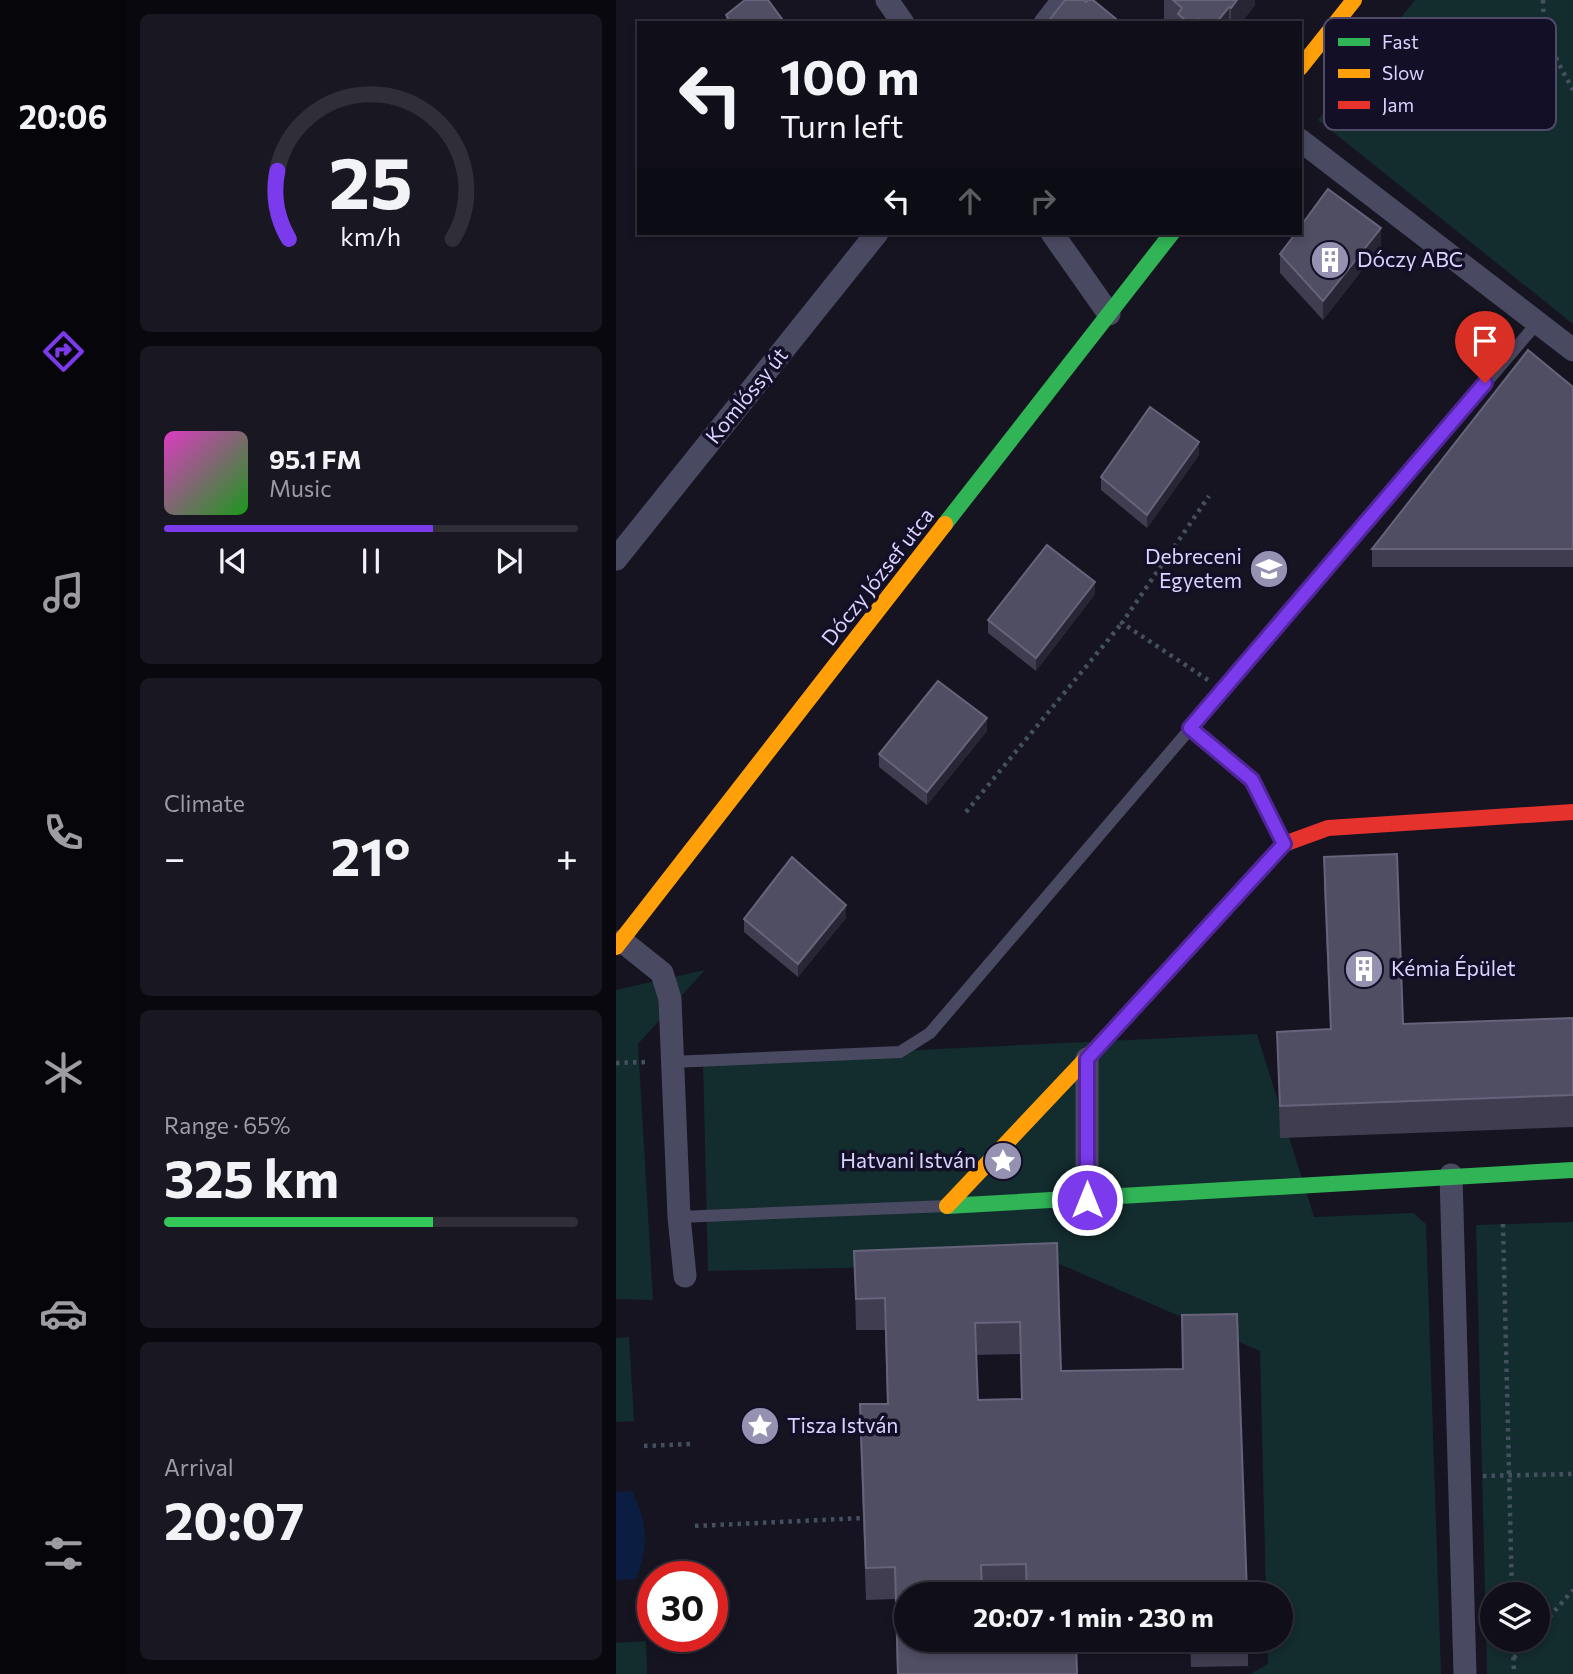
<!DOCTYPE html>
<meta charset="utf-8">
<style>
body{margin:0;font-family:Commissioner,sans-serif;background:#191822;color:#f1f3f6;height:100vh;display:flex;flex-direction:column;font-size:26px;white-space:nowrap}
*{box-sizing:border-box;margin:0}
p{font-size:23px;color:#9c9ca2}
.icon{flex:none;width:38px;height:38px;fill:none;stroke:currentColor;stroke-width:2;stroke-linecap:round;stroke-linejoin:round}
.map{position:relative;flex:1;overflow:hidden}
.drawer{display:flex;flex-direction:column;gap:14px;padding:14px;background:#09080e;width:490px}
.drawer>*{flex:none}
.top-card{position:absolute;left:21px;top:21px;width:665px;height:214px;border-radius:0px;box-shadow:0 4px 10px #0003,0 0 0 2px #302f38;background:#100f19;color:#f1f3f6;overflow:hidden}
.controls{position:absolute;left:864px;top:1582px;display:grid;gap:14px}
.controls a{display:grid;place-items:center;width:70px;height:70px;border-radius:50%;background:#100f19;box-shadow:0 4px 10px #0003,0 0 0 2px #302f38;font-size:35px}
.speed{position:absolute;left:21px;top:1561px;display:flex;gap:14px;font-size:35px;font-weight:700;text-align:center}
.speed>*{display:grid;place-content:center;width:91px;height:91px;border-radius:50%;background:#100f19;box-shadow:0 4px 10px #0003,0 0 0 2px #302f38;line-height:1}
.speed .limit{border:10px solid #d22;background:#fff;color:#111}
.pin{position:absolute;display:grid;place-items:center;width:60px;height:60px;color:#fff;margin:-72px -30px;border-radius:50% 50% 50% 0;rotate:-45deg;box-shadow:0 0 7px #0007}
.pin .icon{rotate:45deg}
.me{position:absolute;width:77px;margin:-38px;rotate:0deg;stroke-linejoin:round;filter:drop-shadow(0 0 5px #0008)}
.turn{display:flex;align-items:center;gap:24px;height:147px;padding:0 28px;font-size:32px}
.turn .icon{width:91px;height:91px;stroke-width:2.5}
.turn b{display:block;font-size:49px;line-height:60px}
.lanes{display:flex;align-items:center;height:66px;padding:0 28px;background:#0003;justify-content:center;gap:35px;direction:ltr}
.lanes .off{opacity:.35}
.big{font-size:52px;font-weight:700;line-height:1.1}
.drawer .card{flex:1;display:flex;flex-direction:column;justify-content:center;gap:10px;min-width:0;padding:0 24px;border-radius:10px;background:#191822}
.drawer .dial{align-items:center;gap:0}
.dial svg{height:182px;overflow:visible;fill:none;stroke:#302f38;stroke-width:7;stroke-linecap:round;text-anchor:middle}
.dial text{fill:#f1f3f6;stroke:none}
.song{display:flex;align-items:center;gap:21px}
.cover{width:84px;height:84px;border-radius:10px;background:linear-gradient(135deg,hsl(310 70% 55%),hsl(120 70% 35%))}
.played{height:7px;border-radius:4px;background:linear-gradient(90deg,#7c3aed 65%,#302f38 65%)}
.keys{display:flex;justify-content:space-around;direction:ltr}
.heat{display:flex;justify-content:space-between;align-items:center;font-size:38px;direction:ltr}
.charge{height:10px;border-radius:5px;background:linear-gradient(90deg,#34c759 65%,#302f38 0)}
.trip{position:absolute;left:278px;top:1582px;width:399px;height:70px;border-radius:35px;background:#100f19;box-shadow:0 4px 10px #0003,0 0 0 2px #302f38;font-weight:700;line-height:70px;text-align:center}
main{display:flex;flex:1;min-height:0}
.tab-bar{display:flex;flex-direction:column;width:126px;justify-content:space-around;align-items:center;background:#06060a;color:#9c9ca2}
.tab-bar .icon{width:49px;height:49px}
.tab-bar .current{color:#7c3aed}
.tab-bar b{font-size:32px;color:#f1f3f6}
.map>svg:first-child{display:block}
</style>
<main>
<nav class="tab-bar">
<b>20:06</b>
<svg class="icon current" aria-label="directions" viewBox="0 0 24 24"><path d="M12 3l9 9-9 9-9-9zM9 14v-3h6M13 9l2 2-2 2"/></svg>
<svg class="icon" aria-label="music" viewBox="0 0 24 24"><path d="M9 18V5l10-2v13"/><circle cx="6" cy="18" r="3"/><circle cx="16" cy="16" r="3"/></svg>
<svg class="icon" aria-label="phone" viewBox="0 0 24 24"><path d="M5 4h4l2 5-3 2q2 4 5 5l2-3 5 2v4C11 20 4 13 5 4z"/></svg>
<svg class="icon" aria-label="climate" viewBox="0 0 24 24"><path d="M12 3v18M4 7l16 10M4 17L20 7"/></svg>
<svg class="icon" aria-label="car" viewBox="0 0 24 24"><path d="M5 17H2v-5l4-1 3-4h7l3 4 3 1v5h-3M9 17h6M6 11h13"/><circle cx="7" cy="17" r="2"/><circle cx="17" cy="17" r="2"/></svg>
<svg class="icon" aria-label="filters" viewBox="0 0 24 24"><path d="M4 7h16M4 17h16"/><circle cx="9" cy="7" r="2"/><circle cx="15" cy="17" r="2"/></svg>
</nav>
<section class="drawer">
<div class="card dial"><svg viewBox="0 0 100 80">
<path d="M14 69A42 42 0 1 1 86 69"/>
<path d="M14 69A42 42 0 0 1 9 39" stroke="#7c3aed"/>
<text x="50" y="56" font-size="32" font-weight="700">25</text>
<text x="50" y="72" font-size="11">km/h</text>
</svg></div>
<div class="card">
<div class="song"><i class="cover"></i><div><b>95.1 FM</b><p>Music</p></div></div>
<div class="played"></div>
<div class="keys"><svg class="icon" aria-label="previous" viewBox="0 0 24 24"><path d="M18 5L8 12l10 7zM5 5v14"/></svg><svg class="icon" aria-label="pause" viewBox="0 0 24 24"><path d="M8 5v14M16 5v14"/></svg><svg class="icon" aria-label="next" viewBox="0 0 24 24"><path d="M6 5l10 7-10 7zM19 5v14"/></svg></div>
</div>
<div class="card"><p>Climate</p>
<div class="heat"><a>−</a><b class="big">21°</b><a>+</a></div>
</div>
<div class="card"><p>Range · 65%</p><b class="big">325 km</b><div class="charge"></div></div>
<div class="card"><p>Arrival</p><b class="big">20:07</b></div>
</section>
<div class="map">
<svg width="957" height="1674" viewBox="0 0 957 1674">
<rect width="100%" height="100%" fill="#161421"/>
<!-- green -->
<path fill="#132c2d" fill-rule="evenodd" d="M799,0H957V324L702,120Z
M89,970L22,1044L37,1300L0,1299V990Z
M641,1034L698,1217L797,1213L810,1224L825,1674H634L652,1664L651,1640H665V1594H650L644,1351L441,1263L92,1271L87,1060Z
M957,1222V1674H871L860,1225ZM922,1594V1640H877V1594Z
M13,1337L18,1421L0,1422V1338Z
M30,1641L31,1674H0V1643Z"/>
<!-- water -->
<path fill="#0b1e41" d="M16,1491C32,1524 33,1544 20,1579L0,1580V1492Z"/>
<g fill="none" stroke-linecap="round" stroke-linejoin="round">
<!-- path -->
<path stroke="#44505f" stroke-width="4.5" stroke-dasharray="3.5 5" stroke-linecap="butt" d="M927,0C927,37 940,59 957,90
M592,680L506,623L593,496
M350,812L506,623
M0,1063L31,1062
M887,1224L896,1594
M28,1446L74,1444
M867,1476L957,1474
M79,1526L247,1518
M922,1630L957,1590
M897,1640L898,1674
M898,1658L913,1640"/>
<!-- lane -->
<path stroke="#4a4962" stroke-width="12" d="M574,728L636,780L668,843
M56,1062L284,1052L314,1033L922,322
M63,1217L331,1206"/>
<!-- street -->
<path stroke="#4a4962" stroke-width="23" d="M271,0L287,23
M429,23L447,0
M684,140L957,350
M436,233L493,314
M0,559L261,233
M6,941L46,973L54,999L63,1217L69,1276
M835,1175L849,1674
M471,1200V1059"/>
<!-- fast -->
<path stroke="#30b455" stroke-width="16" d="M329,524L556,233
M331,1206L957,1170"/>
<!-- slow -->
<path stroke="#ff9f0a" stroke-width="16" d="M684,68L738,0
M0,947L329,524
M331,1206L533,992"/>
<!-- jam -->
<path stroke="#e5322d" stroke-width="16" d="M533,992L668,844L712,828L957,812"/>
</g>
<!-- wall -->
<path fill="#403d50" fill-rule="evenodd" d="M548,0H639V5L625,23H548Z
M110,15L169,23H110Z
M765,246L707,320L664,273V254Z
M957,387V567H756V549Z
M583,455L531,528L485,490V477Z
M479,594L420,671L372,633V620Z
M371,731L311,805L263,767V754Z
M708,857L787,1024L957,1018V1127L664,1138L661,1032L714,1029L708,889Z
M230,918L182,977L128,932V919Z
M441,1243L445,1371L566,1369V1315L631,1594H290L368,1642L461,1674H281L279,1599L250,1600L244,1436V1404H271L269,1330H240L238,1251ZM404,1354L405,1399L362,1400L360,1355Z
M574,1640H632V1666L575,1667Z"/>
<!-- shaded-wall -->
<path fill="#282635" d="M621,0H639V5L625,23H615V8Z
M613,7V23H600Z
M765,228V246L707,320V301Z
M583,442V455L531,528V515Z
M479,582V594L420,671V658Z
M371,718V731L311,805V792Z
M230,905V918L182,977V964Z"/>
<!-- building -->
<path fill="#504e63" stroke="#66637b" stroke-width="2" fill-rule="evenodd" d="M129,0H152L169,23H115L110,15Z
M449,0H468L470,2L472,0H477L505,23H431Z
M557,0H621L615,8L613,7L600,23H586L582,19L579,23H573L562,14L566,8Z
M712,189L765,228L707,301L664,254L680,233H684V227Z
M912,350L957,387V549H756Z
M534,407L583,442L531,515L485,477Z
M431,545L479,582L420,658L372,620Z
M322,681L371,718L311,792L263,754Z
M781,854L787,1024L957,1018V1095L664,1106L661,1032L715,1029L708,857Z
M176,857L230,905L182,964L128,919Z
M441,1243L445,1371L567,1369L566,1315L621,1314L631,1594H574V1589L458,1592L459,1594H411L410,1564L365,1565L366,1594H290V1640H368V1642L412,1640H460L461,1674H282L279,1567L250,1568L244,1404H272L269,1298L240,1299L238,1251ZM404,1322L406,1399L362,1400L359,1323Z"/>
<g fill="none" stroke-linecap="round" stroke-linejoin="round">
<!-- route casing -->
<g stroke="#51269a" stroke-width="18">
<path id="route" d="M471,1200V1059L668,844L636,780L574,728L869,383"/>
</g>
<!-- route -->
<use href="#route" stroke="#7c3aed" stroke-width="12"/>
</g>
<!-- icons -->
<defs>
<g id="building-disc" transform="scale(2.0125)"><circle r="9.5" fill="#9591b1" stroke="#130f26"/><path d="M-4-6H4V6H1V3H-1V6H-4ZM-2.5-4.3h1.7v1.8h-1.7ZM.8-4.3h1.7v1.8H.8ZM-2.5-1h1.7V.8h-1.7ZM.8-1h1.7V.8H.8Z" fill="#fff"/></g>
<g id="university-disc" transform="scale(2.0125)"><circle r="9.5" fill="#9591b1" stroke="#130f26"/><path d="M0-5L7-2L0 1L-7-2ZM-4 1L0 2.5L4 1V4Q0 6-4 4Z" fill="#fff"/></g>
<g id="sight-disc" transform="scale(2.0125)"><circle r="9.5" fill="#9591b1" stroke="#130f26"/><path d="M0-6L1.8-2.2L6-1.7L2.9 1.2L3.7 5.4L0 3.3L-3.7 5.4L-2.9 1.2L-6-1.7L-1.8-2.2Z" fill="#fff"/></g>
</defs>
<g fill-rule="evenodd">
<use href="#building-disc" x="714" y="260"/>
<use href="#university-disc" x="653" y="569"/>
<use href="#building-disc" x="748" y="969"/>
<use href="#sight-disc" x="387" y="1161"/>
<use href="#sight-disc" x="144" y="1426"/>
</g>
<g text-anchor="middle" stroke-width="7" stroke-linejoin="round" paint-order="stroke">
<!-- poi labels -->
<g font-size="21" fill="#d9d4ff" stroke="#130f26" text-anchor="start">
<text x="741" y="267">Dóczy ABC</text>
<text x="626" y="564" text-anchor="end">Debreceni<tspan x="626" dy="24">Egyetem</tspan></text>
<text x="775" y="976">Kémia Épület</text>
<text x="360" y="1168" text-anchor="end">Hatvani István</text>
<text x="171" y="1433">Tisza István</text>
</g>
<!-- street labels -->
<g font-size="21" fill="#d9d4ff" stroke="#130f26">
<text transform="translate(131 396) rotate(-51)" y="7">Komlóssy út</text>
<text transform="translate(262 577) rotate(-52)" y="7">Dóczy József utca</text>
</g>
</g>
<!-- legend -->
<rect x="708" y="18" width="232" height="112" rx="10" fill="#130f26" stroke="#4e4a67" stroke-width="2"/>
<rect x="722" y="38" width="32" height="8" fill="#30b455"/>
<rect x="722" y="69" width="32" height="9" fill="#ff9f0a"/>
<rect x="722" y="101" width="32" height="8" fill="#e5322d"/>
<g font-size="19" fill="#d9d4ff">
<text x="766" y="49">Fast</text>
<text x="766" y="80">Slow</text>
<text x="766" y="112">Jam</text>
</g>
</svg>
<div class="controls">
<a><svg class="icon" aria-label="layers" viewBox="0 0 24 24"><path d="M12 4l9 5-9 5-9-5zM3 14l9 5 9-5"/></svg></a>
</div>
<div class="speed"><div class="limit">30</div></div>
<div class="pin" style="left:869px;top:383px;background:#d93025"><svg class="icon" aria-label="arrive" viewBox="0 0 24 24"><path d="M6 21V4h12l-3 4 3 4H6"/></svg></div>
<svg class="me" style="left:471px;top:1200px" viewBox="-20 -20 40 40"><circle r="17" fill="#7c3aed" stroke="#fff" stroke-width="3"/><path d="M0-11L8 9 0 5-8 9z" fill="#fff"/></svg>
<div class="trip">20:07 · 1 min · 230 m</div>
<div class="top-card">
<div class="turn"><svg class="icon" aria-label="left" viewBox="0 0 24 24"><path d="M17 20v-9H6M10 6l-5 5 5 5"/></svg><div><b>100 m</b>Turn left</div></div>
<div class="lanes"><svg class="icon" aria-label="left" viewBox="0 0 24 24"><path d="M17 20v-9H6M10 6l-5 5 5 5"/></svg><svg class="icon off" aria-label="ahead" viewBox="0 0 24 24"><path d="M12 20V5M6 11l6-6 6 6"/></svg><svg class="icon off" aria-label="right" viewBox="0 0 24 24"><path d="M7 20v-9h11M14 6l5 5-5 5"/></svg></div>
</div>
</div>
</main>
